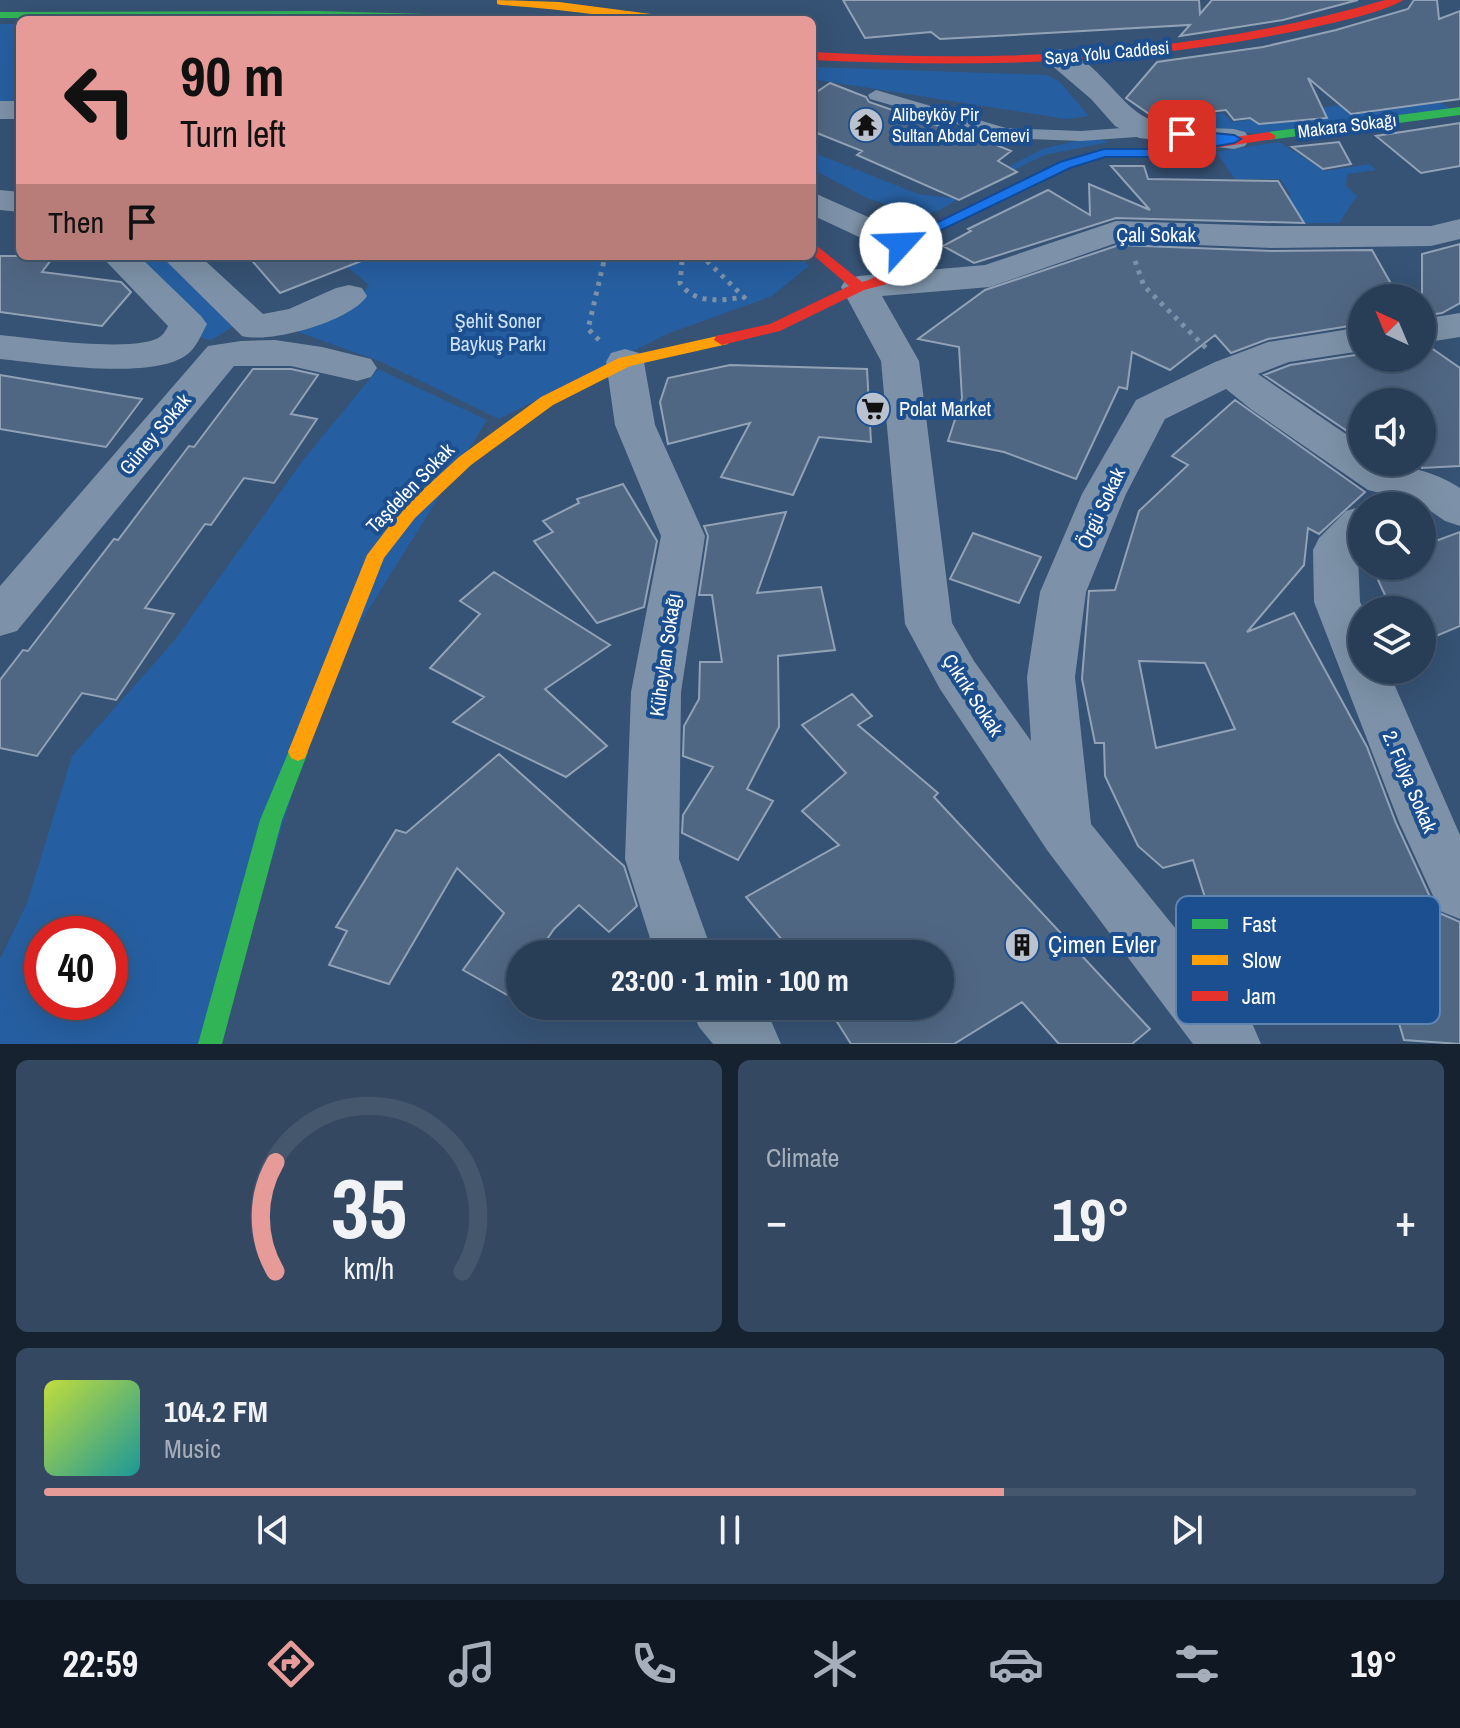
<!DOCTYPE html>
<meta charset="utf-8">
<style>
body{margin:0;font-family:"Archivo Narrow",sans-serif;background:#344961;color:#f1f3f6;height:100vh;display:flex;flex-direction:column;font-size:30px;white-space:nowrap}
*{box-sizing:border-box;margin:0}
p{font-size:26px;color:#a5aeba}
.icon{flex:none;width:44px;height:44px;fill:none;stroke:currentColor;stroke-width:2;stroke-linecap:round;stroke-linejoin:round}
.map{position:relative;height:1044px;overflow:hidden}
.sheet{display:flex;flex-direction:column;gap:16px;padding:16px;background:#162230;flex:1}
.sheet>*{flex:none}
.top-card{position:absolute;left:16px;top:16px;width:800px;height:244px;border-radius:12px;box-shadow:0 8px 32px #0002,0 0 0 2px #44576d;background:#e69b98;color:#111;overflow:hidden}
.needle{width:52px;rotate:316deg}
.fabs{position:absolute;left:1348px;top:284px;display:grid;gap:16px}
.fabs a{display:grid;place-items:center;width:88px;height:88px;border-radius:50%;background:#283e57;box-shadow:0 8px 32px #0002,0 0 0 2px #44576d;font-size:40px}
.speed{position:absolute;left:24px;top:916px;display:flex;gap:16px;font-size:40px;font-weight:700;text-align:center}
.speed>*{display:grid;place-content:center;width:104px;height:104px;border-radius:50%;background:#283e57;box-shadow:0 8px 32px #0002,0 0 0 2px #44576d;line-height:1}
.speed .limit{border:12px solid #d22;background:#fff;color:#111}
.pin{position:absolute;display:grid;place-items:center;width:68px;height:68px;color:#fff;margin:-34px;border-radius:16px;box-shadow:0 4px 12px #0006}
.me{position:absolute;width:88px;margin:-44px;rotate:65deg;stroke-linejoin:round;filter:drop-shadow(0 0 6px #0008)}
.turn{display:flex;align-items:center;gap:28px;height:168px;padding:0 32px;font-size:36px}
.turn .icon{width:104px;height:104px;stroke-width:2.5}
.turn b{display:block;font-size:56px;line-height:68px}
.then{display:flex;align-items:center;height:76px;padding:0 32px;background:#0003;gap:16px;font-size:30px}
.big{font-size:60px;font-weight:700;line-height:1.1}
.sheet .widget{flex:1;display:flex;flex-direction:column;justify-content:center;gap:12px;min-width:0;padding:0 28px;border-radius:12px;background:#344961}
.sheet .dial{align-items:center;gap:0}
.dial svg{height:208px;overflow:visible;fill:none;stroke:#44576d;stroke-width:7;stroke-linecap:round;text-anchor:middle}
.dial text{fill:#f1f3f6;stroke:none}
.song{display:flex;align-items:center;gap:24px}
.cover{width:96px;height:96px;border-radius:12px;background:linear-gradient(135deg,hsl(70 70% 55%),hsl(180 70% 35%))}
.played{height:8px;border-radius:4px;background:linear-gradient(90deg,#e69b98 70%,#44576d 70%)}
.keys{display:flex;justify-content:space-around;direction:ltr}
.heat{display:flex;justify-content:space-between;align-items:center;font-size:44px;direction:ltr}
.sheet .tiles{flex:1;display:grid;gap:16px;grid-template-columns:1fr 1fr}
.widget:last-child{grid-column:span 2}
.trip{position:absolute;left:506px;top:940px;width:448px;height:80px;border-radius:40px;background:#283e57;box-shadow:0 8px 32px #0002,0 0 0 2px #44576d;font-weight:700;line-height:80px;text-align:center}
.tab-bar{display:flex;height:128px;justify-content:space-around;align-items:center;background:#101923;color:#a5aeba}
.tab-bar .icon{width:56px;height:56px}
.tab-bar .current{color:#e69b98}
.tab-bar b{font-size:36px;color:#f1f3f6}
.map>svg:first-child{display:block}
</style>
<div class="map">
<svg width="1460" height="1044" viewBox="0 0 1460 1044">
<rect width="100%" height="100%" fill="#365274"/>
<!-- green -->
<path fill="#265fa1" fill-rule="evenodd" d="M0,24H20V111L0,110Z
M812,67L1046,75L1059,81L1089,116L1066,119L812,79Z
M1416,88L1453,110L1264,134L1163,127L1162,120L1223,113L1232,122L1293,115L1291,112L1348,104Z
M1092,137L1109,142L1045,155L975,189L940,210L922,216L867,198L812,169V152L918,194L950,198L1042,149Z
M1279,142L1325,171L1370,164L1376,170L1347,174L1346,186L1357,196L1339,223H1255L1246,198L1291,195L1280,179H1235L1216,152Z
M134,256H161L234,326L212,340L201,338V326Z
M334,256H799L809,266L772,296L667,334L499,419L382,362L298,332L354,307L369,285Z
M378,369L487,420L330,671L215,1044H0V959L27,903L72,756L174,641L304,459ZM42,934H110V1002H42Z"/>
<!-- building -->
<path fill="#506783" stroke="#92a2b6" stroke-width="2" fill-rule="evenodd" d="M843,0H1199L1200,14L1212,0H1358L1283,20L1180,36L1190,25L940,39L931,32L865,38Z
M1414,0H1437L1439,19L1460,11V99L1351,114L1308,78L1327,118L1259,124L1250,118L1234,120L1226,110L1155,118L1126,98L1157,62L1263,47L1336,30L1408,9Z
M830,83L866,97L869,102L962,134L965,132L1011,151L998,161L1017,172L959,200L857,155L862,151L812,131V95Z
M1460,123V166L1421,173L1376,136Z
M1339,142L1351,164L1323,169L1292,147Z
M1111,166H1144L1148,179L1278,181L1304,223L1116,218L974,263L943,246L971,231L968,229L1048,190L1090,215L1089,184L1150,210Z
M1460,244V303L1442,313L1422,316V254Z
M1119,245L1272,251L1372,250L1399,298H1362V324L1268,339L1231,353L1215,335L1170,370L1132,352L1127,389L1119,387L1076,479L1004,452L948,441L962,398L959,347L918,339L985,290Z
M0,256H54L42,272L121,282L131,292L102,326L0,312Z
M248,256H368L369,258L280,293Z
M1427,345L1460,368V466L1422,468V399L1362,402V441L1264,375L1290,365L1362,354V358H1422V346Z
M730,365L867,369L871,442L819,437L793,495L721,477L750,423L668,444L660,402L668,378Z
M253,369H291L318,375L291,414L317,419L274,483L244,478L211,525L205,524L145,608L174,614L116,700L82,693L37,756L0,748V680L23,650L28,651L114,539L118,540L189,446L194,447Z
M0,375L142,399L106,447L0,429Z
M1235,400L1365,492L1319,534L1308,528L1304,565L1247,632L1294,613L1367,747L1396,823L1437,912L1460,922V1044L1404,1040L1383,969L1280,983L1211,916L1193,860L1163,868L1138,846L1105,776L1104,743H1095L1082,679L1089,591L1115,590L1139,511L1188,465L1172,456ZM1139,661L1205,663L1235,729L1156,748Z
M623,484L657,541L644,607L597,623L534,541L553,532L543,521L579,503L577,499Z
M786,512L757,593L821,587L835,650L778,656L779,727L747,789L773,801L738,860L682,833L683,815L713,767L683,756L684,726L699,699L700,662H722L712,595H699L708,536L704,526Z
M1460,532V626L1422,642V610H1392L1378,580L1412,566H1422V546Z
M973,533L1041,557L1019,603L950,579Z
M494,572L610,645L545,689L607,746L566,777L453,722L484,697L430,668L480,614L460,601Z
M852,694L872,716L858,725L938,793L934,797L1150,1029L1132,1044H1059L1022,1002L954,1044H851L827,1006H940V954H794L746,897L839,845L802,811L846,773L802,725Z
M499,754L624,866L637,906L609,932L579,905L554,929L537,954H520V979L509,996L463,970L504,913L457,868L389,984L329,965L347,931L336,927L396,830L406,833Z"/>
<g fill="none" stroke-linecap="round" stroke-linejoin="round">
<!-- path-far1 -->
<path stroke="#7d92a8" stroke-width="4" stroke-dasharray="3 4" stroke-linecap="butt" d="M702,256L709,263
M603,263L605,256
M681,263L683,256"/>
<!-- path -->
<path stroke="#7d92a8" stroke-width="5" stroke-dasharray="4 6" stroke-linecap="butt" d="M682,261L680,283C694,304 721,301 743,297
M707,261L750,303
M1135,261L1144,286L1206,348
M599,340L588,329L604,261"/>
<!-- lane -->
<path fill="#7d92a8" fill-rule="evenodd" d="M876,90L1006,128L1081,131L1150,126L1159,131L1150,136L1081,141L1005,138L870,99L868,95Z"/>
<!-- street -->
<path fill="#7d92a8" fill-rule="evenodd" d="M1060,49C1092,57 1112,93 1137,112C1161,131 1205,127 1234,129L1245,132L1250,139L1245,146L1234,149L1139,138L1115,126L1091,99L1050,64L1045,58L1050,52Z
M0,101H20V119H0Z
M0,190L20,192V212L0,210Z
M812,192L913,237L919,244L913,251L901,255L889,251L812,215Z
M1460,219V239L1431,246L1272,248L1119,242L990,287L882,296L919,361L952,623L974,661L1031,741L1027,677L1040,592L1082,494L1136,400L1215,362L1268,342L1362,327V351L1289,362L1258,374L1362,445V462C1392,462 1434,470 1460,488V526L1445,521L1419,503L1368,490L1252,410L1226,389L1165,419L1126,494L1086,592L1075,677L1091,824L1252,1023L1261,1044H1193L1047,850L940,689L905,624L881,361L841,287L846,279L859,276L985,265L1116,221L1272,226H1431Z
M101,256H139L201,316L207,324C202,333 198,344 191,351C161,383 41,363 0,359V335C31,338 139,354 161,336C164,334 167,328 168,326Z
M161,256H200L263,314L289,309L336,288L349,285L362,288L367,296C351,321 270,344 242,336Z
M1460,313V337L1422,343V319Z
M275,340L322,347L371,359L377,368L371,377L357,381L291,366H234L17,631L0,636V586L208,346L241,341Z
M625,349L639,353L644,362L655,425L705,536L681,692L679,859L713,954H655L625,859L631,692L661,536L615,425L606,362L611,353Z
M1362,506V550L1358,555L1360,602L1364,610L1362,670H1388L1460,835V919L1440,911L1399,822L1314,602L1313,550L1319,538L1346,511Z
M690,1006H758L772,1023L781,1044H713L699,1027Z"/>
<!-- fast -->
<path fill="#30b455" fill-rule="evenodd" d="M317,11L533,17L539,20L0,18V12Z
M1460,107V115L1269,140L1262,136L1269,132Z
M298,743L305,746L308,752L282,820L222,1044H198L260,820L291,746Z"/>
<!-- slow -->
<path fill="#ff9f0a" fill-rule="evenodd" d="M497,0L559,2L674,17L680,20C620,20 561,8 501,5L497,4Z
M722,335L730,340L728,344L630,366L553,405L471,465L415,518L384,558L305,758L298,761L291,758L288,752L367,555L403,508L459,457L541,397L619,358Z"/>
<!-- jam -->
<path fill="#e5322d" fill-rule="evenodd" d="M1385,0H1403C1385,12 1333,23 1310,28C1145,64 980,68 812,60V52C1007,63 1197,55 1385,0Z
M1269,132L1276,136L1274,139L1154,157H1105L1070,168L907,246L898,272L887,284L864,290L780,331L722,345L714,340L716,336L770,324L849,286L812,254V242L862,282C889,275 885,263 896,241L1060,162L1099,150L1154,149Z"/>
</g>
<!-- route -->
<path fill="#1a73e8" stroke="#114b97" stroke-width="2" d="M1182,130L1234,135L1241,139L1234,143L1154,157H1105L1070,168L906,247H895L893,244L1060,162L1104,149H1154L1203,140L1177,137V132Z"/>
<!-- icons -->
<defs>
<g id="temple-disc" transform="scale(1.8)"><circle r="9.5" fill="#b9c2ce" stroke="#1b4f8f"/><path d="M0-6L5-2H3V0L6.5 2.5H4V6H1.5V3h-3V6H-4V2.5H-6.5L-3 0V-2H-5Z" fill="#111"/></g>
<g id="supermarket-disc" transform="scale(1.8)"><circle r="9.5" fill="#b9c2ce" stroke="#1b4f8f"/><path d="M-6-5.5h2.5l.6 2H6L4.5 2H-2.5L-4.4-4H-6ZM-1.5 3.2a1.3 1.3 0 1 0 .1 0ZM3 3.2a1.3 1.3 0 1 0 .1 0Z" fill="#111"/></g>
<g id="building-disc" transform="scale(1.8)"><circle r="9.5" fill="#b9c2ce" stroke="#1b4f8f"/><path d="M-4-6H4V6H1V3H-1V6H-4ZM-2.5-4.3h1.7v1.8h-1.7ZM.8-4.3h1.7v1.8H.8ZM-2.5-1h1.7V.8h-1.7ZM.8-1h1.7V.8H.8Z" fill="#111"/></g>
</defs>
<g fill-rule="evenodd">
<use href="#temple-disc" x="866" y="125"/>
<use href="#supermarket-disc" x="873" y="409"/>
<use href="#building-disc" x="1022" y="945"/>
</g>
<g text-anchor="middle" stroke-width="8" stroke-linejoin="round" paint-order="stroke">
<!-- far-street labels -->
<g font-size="18" fill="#fff" stroke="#1b4f8f">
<text transform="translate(1107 53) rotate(-5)" y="6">Saya Yolu Caddesi</text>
<text transform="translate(1347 126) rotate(-7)" y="6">Makara Sokağı</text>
</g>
<!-- far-poi labels -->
<g font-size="18" fill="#fff" stroke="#1b4f8f" text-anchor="start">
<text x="892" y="121">Alibeyköy Pir<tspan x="892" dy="21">Sultan Abdal Cemevi</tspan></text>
</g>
<!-- street labels -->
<g font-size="20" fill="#fff" stroke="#1b4f8f">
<text x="1156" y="242">Çalı Sokak</text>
<text transform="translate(155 434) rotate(-50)" y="7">Güney Sokak</text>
<text transform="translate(410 488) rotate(-46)" y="7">Taşdelen Sokak</text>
<text transform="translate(1101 508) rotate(-65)" y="7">Örgü Sokak</text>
<text transform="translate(665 655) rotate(-82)" y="7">Küheylan Sokağı</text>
<text transform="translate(973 695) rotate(57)" y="7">Çıkrık Sokak</text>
<text transform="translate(1410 782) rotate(67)" y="7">2. Fulya Sokak</text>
</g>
<!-- park labels -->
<g font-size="20" fill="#cfe3fa" stroke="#1b4f8f">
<text x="498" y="328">Şehit Soner<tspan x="498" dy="23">Baykuş Parkı</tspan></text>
</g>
<!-- poi labels -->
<g font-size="20" fill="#fff" stroke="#1b4f8f" text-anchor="start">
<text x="899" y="416">Polat Market</text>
</g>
<!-- near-poi labels -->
<g font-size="24" fill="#fff" stroke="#1b4f8f" text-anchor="start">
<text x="1048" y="953">Çimen Evler</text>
</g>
</g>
<!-- legend -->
<rect x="1176" y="896" width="264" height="128" rx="12" fill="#1b4f8f" stroke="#5f84b1" stroke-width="2"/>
<rect x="1192" y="919" width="36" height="10" fill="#30b455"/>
<rect x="1192" y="955" width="36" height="10" fill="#ff9f0a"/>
<rect x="1192" y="991" width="36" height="10" fill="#e5322d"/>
<g font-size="22" fill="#fff">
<text x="1242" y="932">Fast</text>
<text x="1242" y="968">Slow</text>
<text x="1242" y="1004">Jam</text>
</g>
</svg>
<div class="fabs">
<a><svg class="needle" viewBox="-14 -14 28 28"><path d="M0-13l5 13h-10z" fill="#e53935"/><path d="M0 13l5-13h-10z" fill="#a5aeba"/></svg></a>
<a><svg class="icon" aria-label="sound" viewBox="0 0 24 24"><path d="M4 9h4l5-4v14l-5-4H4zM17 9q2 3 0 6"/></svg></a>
<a><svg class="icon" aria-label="search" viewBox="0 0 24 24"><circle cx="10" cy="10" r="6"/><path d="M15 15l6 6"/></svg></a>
<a><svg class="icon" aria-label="layers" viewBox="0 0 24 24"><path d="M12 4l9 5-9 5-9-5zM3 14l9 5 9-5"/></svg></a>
</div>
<div class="speed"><div class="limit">40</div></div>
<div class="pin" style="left:1182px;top:134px;background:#d93025"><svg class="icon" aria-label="arrive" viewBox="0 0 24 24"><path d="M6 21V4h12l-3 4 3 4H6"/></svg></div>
<svg class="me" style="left:901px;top:244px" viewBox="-20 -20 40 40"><circle r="19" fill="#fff"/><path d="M0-13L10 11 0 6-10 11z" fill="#1a73e8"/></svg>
<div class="trip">23:00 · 1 min · 100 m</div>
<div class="top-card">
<div class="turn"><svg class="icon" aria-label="left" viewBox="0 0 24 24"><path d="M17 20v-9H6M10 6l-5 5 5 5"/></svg><div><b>90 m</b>Turn left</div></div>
<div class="then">Then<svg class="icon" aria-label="arrive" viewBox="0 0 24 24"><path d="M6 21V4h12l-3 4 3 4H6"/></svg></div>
</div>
</div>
<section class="sheet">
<div class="tiles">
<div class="widget dial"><svg viewBox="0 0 100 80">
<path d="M14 69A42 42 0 1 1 86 69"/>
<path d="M14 69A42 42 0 0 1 14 27" stroke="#e69b98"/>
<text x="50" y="56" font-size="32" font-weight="700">35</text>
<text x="50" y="72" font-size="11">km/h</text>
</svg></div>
<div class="widget"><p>Climate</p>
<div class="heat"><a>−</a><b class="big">19°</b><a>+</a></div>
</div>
<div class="widget">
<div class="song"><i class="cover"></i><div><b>104.2 FM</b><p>Music</p></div></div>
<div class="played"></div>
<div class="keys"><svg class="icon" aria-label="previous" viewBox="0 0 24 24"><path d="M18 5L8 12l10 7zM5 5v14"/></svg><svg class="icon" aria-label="pause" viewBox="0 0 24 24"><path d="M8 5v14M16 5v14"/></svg><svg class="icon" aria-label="next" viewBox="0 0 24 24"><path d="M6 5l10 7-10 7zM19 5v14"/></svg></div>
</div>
</div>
</section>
<nav class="tab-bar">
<b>22:59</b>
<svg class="icon current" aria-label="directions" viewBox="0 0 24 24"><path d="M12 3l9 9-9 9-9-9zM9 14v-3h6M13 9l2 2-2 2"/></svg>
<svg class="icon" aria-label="music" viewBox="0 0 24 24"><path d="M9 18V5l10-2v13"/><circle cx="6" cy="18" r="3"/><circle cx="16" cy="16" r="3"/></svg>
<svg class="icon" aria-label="phone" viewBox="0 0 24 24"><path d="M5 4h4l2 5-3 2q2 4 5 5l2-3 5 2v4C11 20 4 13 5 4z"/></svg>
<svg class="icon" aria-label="climate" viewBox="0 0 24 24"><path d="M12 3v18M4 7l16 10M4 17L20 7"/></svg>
<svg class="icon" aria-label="car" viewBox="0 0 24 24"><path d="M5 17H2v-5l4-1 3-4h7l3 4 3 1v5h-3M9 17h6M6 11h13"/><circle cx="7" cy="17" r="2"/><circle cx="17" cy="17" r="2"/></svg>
<svg class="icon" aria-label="filters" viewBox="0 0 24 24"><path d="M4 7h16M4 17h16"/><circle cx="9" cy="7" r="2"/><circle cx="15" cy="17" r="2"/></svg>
<b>19°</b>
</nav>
